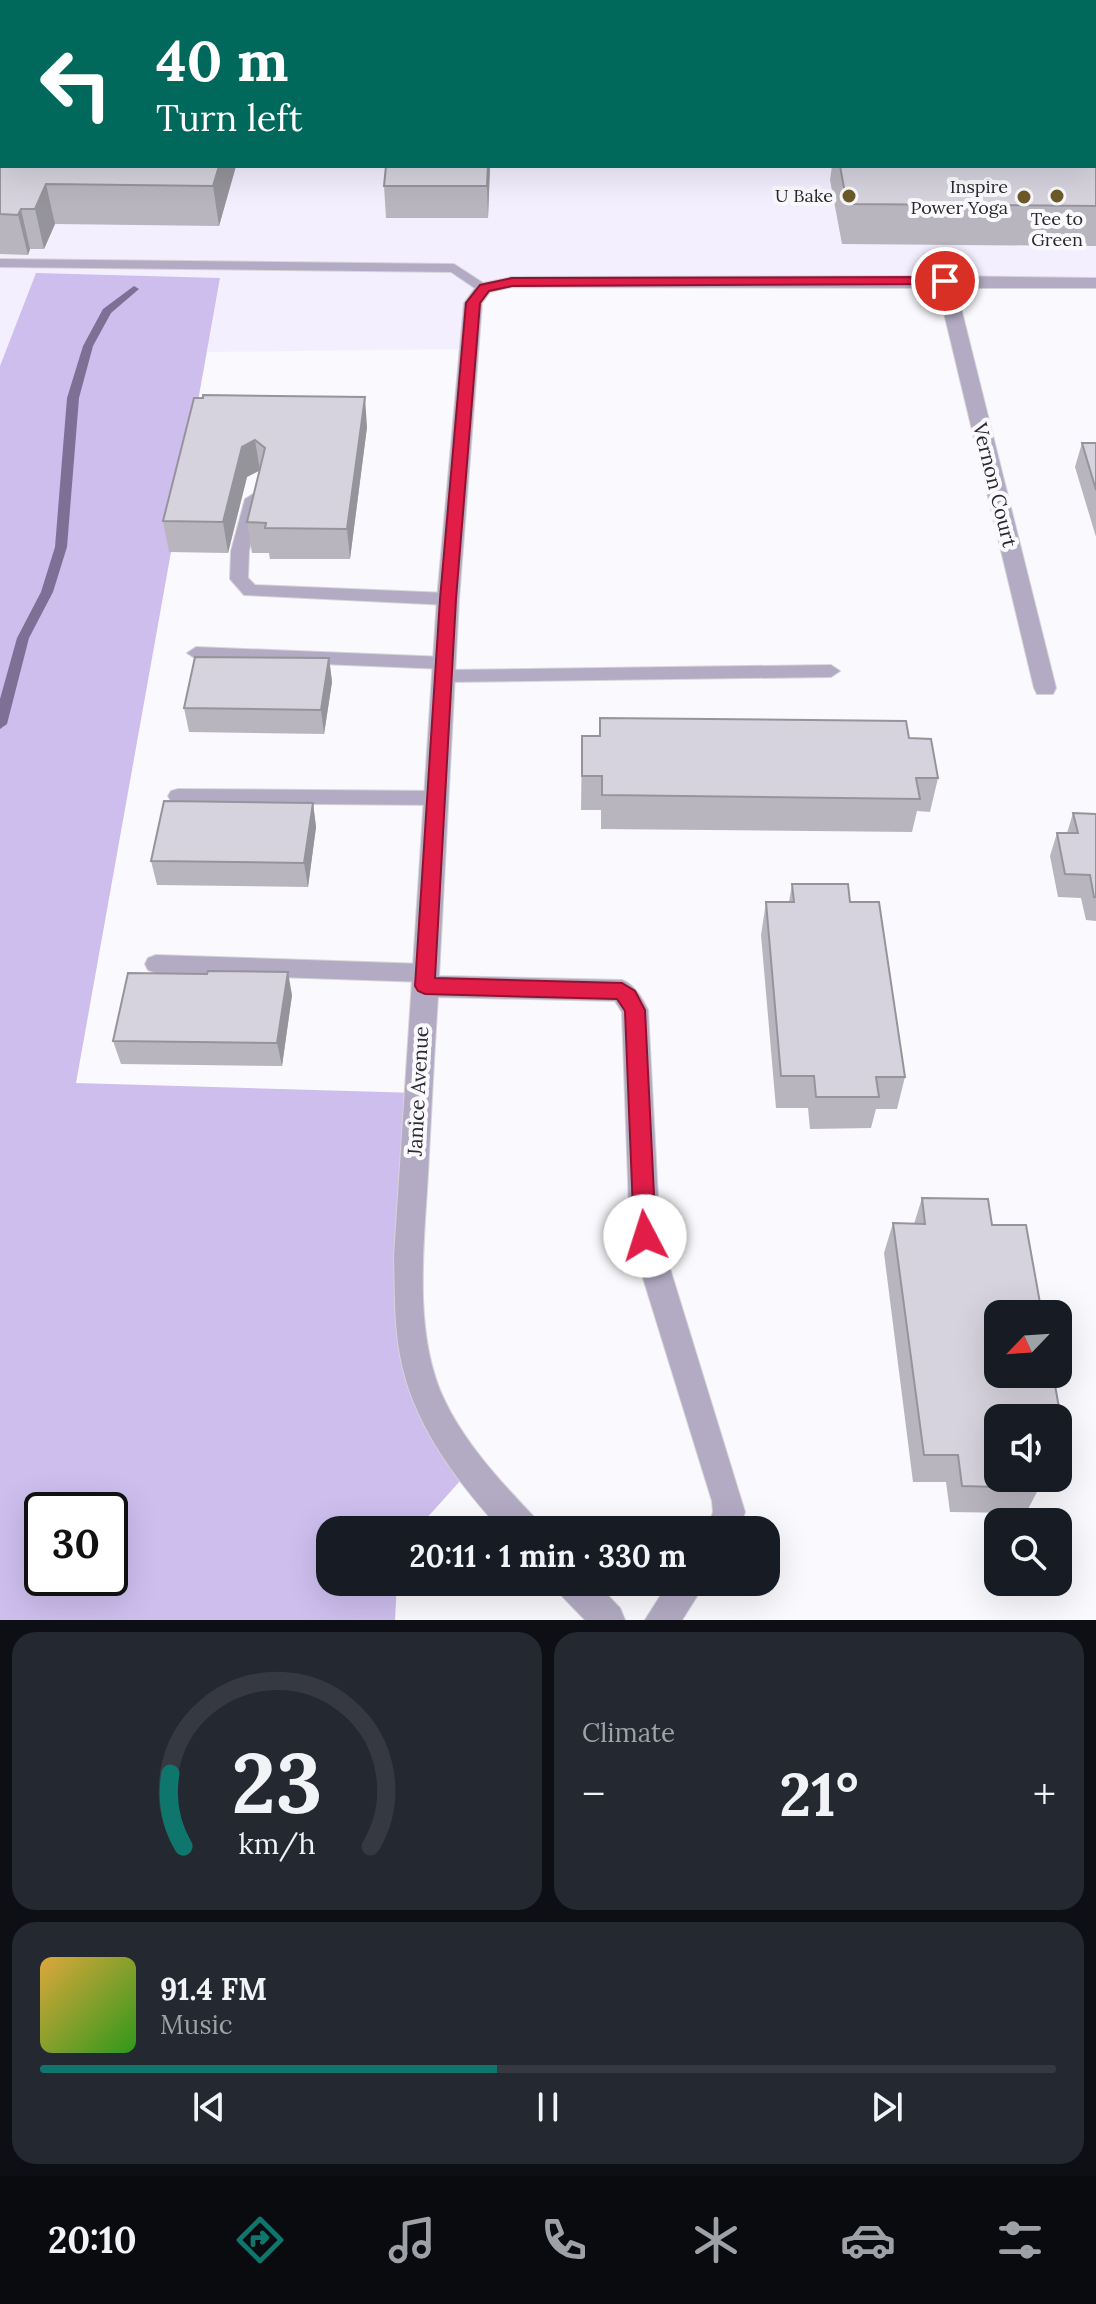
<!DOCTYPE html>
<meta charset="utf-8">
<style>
body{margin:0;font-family:Lora,serif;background:#242831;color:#f1f3f6;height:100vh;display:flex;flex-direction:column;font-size:30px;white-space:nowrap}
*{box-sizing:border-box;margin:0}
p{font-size:26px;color:#9ea1a6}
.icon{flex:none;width:44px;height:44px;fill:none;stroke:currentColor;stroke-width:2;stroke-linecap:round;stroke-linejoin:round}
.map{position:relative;height:1620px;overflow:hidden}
.details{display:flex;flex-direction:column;gap:12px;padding:12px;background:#0d0f14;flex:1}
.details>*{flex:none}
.guide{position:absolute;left:0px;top:0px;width:1096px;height:168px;box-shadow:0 8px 32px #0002;background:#00695c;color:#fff;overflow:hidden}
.needle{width:52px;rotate:245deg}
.tools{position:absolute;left:984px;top:1300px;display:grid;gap:16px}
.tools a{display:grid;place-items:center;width:88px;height:88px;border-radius:16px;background:#171b24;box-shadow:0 8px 32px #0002;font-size:40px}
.speed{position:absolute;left:24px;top:1492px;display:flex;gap:16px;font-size:40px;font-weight:700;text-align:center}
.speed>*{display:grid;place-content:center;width:104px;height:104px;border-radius:50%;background:#171b24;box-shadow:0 8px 32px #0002;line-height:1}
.speed .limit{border:4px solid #111;border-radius:12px;background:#fff;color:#111}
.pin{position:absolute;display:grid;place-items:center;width:68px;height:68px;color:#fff;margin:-34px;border:4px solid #fff;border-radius:50%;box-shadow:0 2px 8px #0007}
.me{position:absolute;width:88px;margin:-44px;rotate:355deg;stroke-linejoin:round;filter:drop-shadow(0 0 6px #0008)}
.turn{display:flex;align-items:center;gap:28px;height:168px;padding:0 24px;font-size:36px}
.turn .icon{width:104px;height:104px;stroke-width:2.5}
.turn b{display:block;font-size:56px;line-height:68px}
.big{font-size:60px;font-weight:700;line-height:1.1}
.details .tile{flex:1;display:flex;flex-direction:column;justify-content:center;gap:12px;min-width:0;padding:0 28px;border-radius:24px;background:#242831}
.details .dial{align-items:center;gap:0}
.dial svg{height:208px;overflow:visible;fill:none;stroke:#363941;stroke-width:7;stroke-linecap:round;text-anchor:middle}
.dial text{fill:#f1f3f6;stroke:none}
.song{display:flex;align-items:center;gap:24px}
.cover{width:96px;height:96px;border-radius:12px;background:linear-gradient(135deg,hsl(40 70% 55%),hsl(110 70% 35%))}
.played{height:8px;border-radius:4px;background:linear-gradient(90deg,#0f766e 45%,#363941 45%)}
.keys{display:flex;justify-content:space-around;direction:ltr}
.heat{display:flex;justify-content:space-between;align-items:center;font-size:44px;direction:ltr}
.details .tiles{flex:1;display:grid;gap:12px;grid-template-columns:1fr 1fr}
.tile:last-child{grid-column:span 2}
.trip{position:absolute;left:316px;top:1516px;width:464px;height:80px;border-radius:24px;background:#171b24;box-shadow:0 8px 32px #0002;font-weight:700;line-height:80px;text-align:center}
.tab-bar{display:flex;height:128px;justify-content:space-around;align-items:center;background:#090b0e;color:#9ea1a6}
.tab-bar .icon{width:56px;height:56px}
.tab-bar .current{color:#0f766e}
.tab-bar b{font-size:36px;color:#f1f3f6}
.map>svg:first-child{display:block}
</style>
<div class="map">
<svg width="1096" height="1620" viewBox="0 0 1096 1620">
<rect width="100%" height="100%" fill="#faf9fd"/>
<!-- built -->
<path fill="#f4efff" d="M503,0H1096V59L1094,2Z
M0,73L2,166H1094L1096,86V283L512,282L484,288L468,349L207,352L220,279L0,366Z"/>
<!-- green -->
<path fill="#cdbeee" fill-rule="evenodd" d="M0,0H503L2,2V50Z
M36,273L220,278L76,1083L418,1093L411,1319L470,1470L416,1530H330V1582H397L395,1620H0V366ZM42,1510H110V1578H42Z"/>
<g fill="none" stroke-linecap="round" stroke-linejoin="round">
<!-- stream -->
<path fill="#7d7097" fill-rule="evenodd" d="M134,286L139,289L111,313L93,346L79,398L67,547L53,592L29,638L7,724L0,729V699L17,638L41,592L55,547L67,398L83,346L103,309Z"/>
<!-- lane casing -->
<g stroke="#d5d4d8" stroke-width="2">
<path id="lane" d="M0,259L454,264L491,288L484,292L479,291L451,272L0,267Z
M253,494L261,499L249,551L248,578L255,585L448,593L457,599L448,605L244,595L230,579L231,551L245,499Z
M196,647L445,657L454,663L445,669L196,659L187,653Z
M831,665L840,671L831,677L444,682L435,676L444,670Z
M178,789L436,791L443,793L446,798L443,803L436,805L178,803L171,801L168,796L171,791Z
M156,955L425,964L433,967L436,973L433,979L425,982L156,973L148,970L145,964L148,958Z"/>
</g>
<!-- street casing -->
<g stroke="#d5d4d8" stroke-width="2">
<path id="street" d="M945,276L1096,278V288H956L1056,688L1053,694H1037L1034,688L938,288L512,287L490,292L482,303L459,599L439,976L622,980C635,985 642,998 648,1010L660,1236L745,1512L739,1530H707L713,1512L712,1501L630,1236L622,1012L615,1001L438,997C434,1056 431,1115 428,1174C424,1245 413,1330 443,1397C464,1443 501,1482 535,1518L539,1530H501C456,1480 412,1423 400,1355C394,1323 395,1289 394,1256L437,599L464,303L478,284L512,277Z
M555,1582H595L620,1608L625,1620H585L560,1594Z
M669,1582H706L682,1620H645Z"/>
</g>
<!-- secondary casing -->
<g stroke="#d5d4d8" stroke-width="2">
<path id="secondary" d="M0,46H2V54H0Z
M1094,55H1096V63H1094Z
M0,68L2,69V79L0,78Z
M1094,81H1096V91H1094Z"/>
</g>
<!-- lane -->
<use href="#lane" fill="#b2abc3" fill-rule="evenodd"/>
<!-- street -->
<use href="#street" fill="#b2abc3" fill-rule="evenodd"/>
<!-- secondary -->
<use href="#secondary" fill="#9085a8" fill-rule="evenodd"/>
</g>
<!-- wall -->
<path fill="#b8b5bf" d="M0,0L2,2V24H1L0,21Z
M509,0H632L631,2H509Z
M774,0H932V2H775Z
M0,108L2,166H236L219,226L55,224L44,249H30L28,255L0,254Z
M1096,143V246L842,244L830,180L832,166H1094Z
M386,166H490L488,218H386L384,186Z
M194,398L367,427L350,559H270L269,553H252L247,522L259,471L247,477L228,553L169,552L163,521Z
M1082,443H1096V537L1075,467Z
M329,658L332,682L324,734L189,732L184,708Z
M600,718L909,738L938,778L930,812L917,811L912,832L601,829V810H581L582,736H599Z
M313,803L316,827L308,887L157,885L151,861Z
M1073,813L1096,814V921L1086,920L1081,898L1058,897L1050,856L1057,833H1067Z
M792,884L850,902L905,1077L897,1109H876L871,1128L810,1129L808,1108H776L761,935L766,902H789Z
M292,995L282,1066L121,1064L113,1041Z
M922,1198L988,1199L992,1225H1026L1042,1314H998V1374H1053L1068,1458L1058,1476V1418H998V1478H1057L1054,1484H1039V1488L1026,1513L950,1512L946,1482H913L884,1253L893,1223L914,1224Z"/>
<!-- shaded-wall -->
<path fill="#96949b" d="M48,0H59L58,2H47Z
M219,166H236L219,226L213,186Z
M488,166H490L488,218L487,186Z
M46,184L55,224L44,249L35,209Z
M21,209L30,249L28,255L18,215Z
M365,397L367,427L350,559L347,529Z
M255,440L260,470L247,477L228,553L223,522L242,447Z
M329,658L332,682L324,734L321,710Z
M313,803L316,827L308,887L304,863Z
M288,972L292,995L282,1066L277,1043Z"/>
<!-- building -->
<path fill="#d6d3de" stroke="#96949b" stroke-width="2" d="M0,0H48L47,2H2V7H0Z
M0,108H2V166H219L213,186L46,184L35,209H21L18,215L0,214Z
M1094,143H1096V206L847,204L840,166H1094Z
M386,166H488L487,186H384Z
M203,395L365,397L347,529L265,528L266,523L247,522L265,448L255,440L242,447L223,522L163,521L194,398H203Z
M1082,443H1096V490Z
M195,657L329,658L321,710L184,708Z
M600,718L906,721L909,738L931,739L938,778H916L920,799L602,795V776H582V736H600Z
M164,801L313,803L304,863L151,861Z
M1073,813L1096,814V897H1094L1090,875L1065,874L1057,833H1078Z
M792,884H848L850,902H879L905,1077H876L879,1097H816L814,1076H781L766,902H794Z
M208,971L288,972L277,1043L113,1041L128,973L207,974Z
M922,1198L988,1199L992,1225H1026L1042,1314H998V1374H1053L1068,1458H1058V1418H998V1478H1038L1039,1488L962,1486L958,1455H924L893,1223L925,1224Z"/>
<!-- route -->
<path fill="#e11d48" stroke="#92132f" stroke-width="2" d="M945,277L951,281L950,284L512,286L489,291L480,303L456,599L435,978L622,983L635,991L645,1010L656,1236L653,1243L645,1246L638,1243L634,1236L625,1011L617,999L425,994L418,991L415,986L440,599L466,303L480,285L512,278Z"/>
<!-- markers -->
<g fill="#6d5a29" stroke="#faf9fd" stroke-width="3">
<circle cx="849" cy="196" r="8"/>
<circle cx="1057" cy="196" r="8"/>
<circle cx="1024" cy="197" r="8"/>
</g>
<g text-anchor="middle" stroke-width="8" stroke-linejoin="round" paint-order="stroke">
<!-- far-poi labels -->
<g font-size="18" fill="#2a292d" stroke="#faf9fd" text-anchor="end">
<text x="1008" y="193">Inspire<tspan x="1008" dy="21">Power Yoga</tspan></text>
<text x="833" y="202">U Bake</text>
<text x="1057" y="225" text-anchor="middle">Tee to<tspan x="1057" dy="21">Green</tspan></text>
</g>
<!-- street labels -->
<g font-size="20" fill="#2a292d" stroke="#faf9fd">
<text transform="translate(995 485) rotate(76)" y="7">Vernon Court</text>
<text transform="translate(418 1091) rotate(-87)" y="7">Janice Avenue</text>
</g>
</g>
</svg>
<div class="tools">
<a><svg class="needle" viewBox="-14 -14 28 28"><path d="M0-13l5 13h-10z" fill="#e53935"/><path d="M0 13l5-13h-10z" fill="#9ea1a6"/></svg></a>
<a><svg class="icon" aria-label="sound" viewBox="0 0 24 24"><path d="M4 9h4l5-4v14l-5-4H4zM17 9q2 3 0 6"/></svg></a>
<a><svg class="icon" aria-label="search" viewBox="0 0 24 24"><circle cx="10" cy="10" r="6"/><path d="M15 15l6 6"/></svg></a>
</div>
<div class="speed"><div class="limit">30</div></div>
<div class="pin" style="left:945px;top:281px;background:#d93025"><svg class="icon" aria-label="arrive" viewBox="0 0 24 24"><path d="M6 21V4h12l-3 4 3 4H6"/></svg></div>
<svg class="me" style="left:645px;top:1236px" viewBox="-20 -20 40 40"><circle r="19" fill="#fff"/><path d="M0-13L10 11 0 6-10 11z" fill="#e11d48"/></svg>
<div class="trip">20:11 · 1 min · 330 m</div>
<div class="guide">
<div class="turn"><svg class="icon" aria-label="left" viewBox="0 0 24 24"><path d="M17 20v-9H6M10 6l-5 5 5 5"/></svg><div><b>40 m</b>Turn left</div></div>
</div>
</div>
<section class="details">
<div class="tiles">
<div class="tile dial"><svg viewBox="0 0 100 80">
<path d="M14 69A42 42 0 1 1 86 69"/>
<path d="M14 69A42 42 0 0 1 9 41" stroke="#0f766e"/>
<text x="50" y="56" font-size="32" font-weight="700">23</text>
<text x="50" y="72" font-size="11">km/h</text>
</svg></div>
<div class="tile"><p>Climate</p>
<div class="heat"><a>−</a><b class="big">21°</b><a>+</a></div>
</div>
<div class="tile">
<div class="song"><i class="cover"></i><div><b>91.4 FM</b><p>Music</p></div></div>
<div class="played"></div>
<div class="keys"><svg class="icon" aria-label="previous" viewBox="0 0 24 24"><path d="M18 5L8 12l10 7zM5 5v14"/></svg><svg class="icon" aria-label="pause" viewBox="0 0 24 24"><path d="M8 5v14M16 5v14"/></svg><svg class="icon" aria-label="next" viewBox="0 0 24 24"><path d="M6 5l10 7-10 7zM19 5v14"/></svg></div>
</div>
</div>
</section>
<nav class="tab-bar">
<b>20:10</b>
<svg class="icon current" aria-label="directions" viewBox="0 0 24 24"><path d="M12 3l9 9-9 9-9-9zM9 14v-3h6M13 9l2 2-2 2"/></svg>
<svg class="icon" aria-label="music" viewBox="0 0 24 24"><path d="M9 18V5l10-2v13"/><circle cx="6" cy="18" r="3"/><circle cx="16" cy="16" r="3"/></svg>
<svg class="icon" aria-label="phone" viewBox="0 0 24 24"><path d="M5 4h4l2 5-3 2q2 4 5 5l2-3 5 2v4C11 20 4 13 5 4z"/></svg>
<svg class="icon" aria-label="climate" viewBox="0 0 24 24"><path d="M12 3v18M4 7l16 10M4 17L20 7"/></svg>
<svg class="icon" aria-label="car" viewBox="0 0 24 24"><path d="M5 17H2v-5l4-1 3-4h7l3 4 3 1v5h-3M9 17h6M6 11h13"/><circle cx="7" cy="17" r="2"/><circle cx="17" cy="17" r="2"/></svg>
<svg class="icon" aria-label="filters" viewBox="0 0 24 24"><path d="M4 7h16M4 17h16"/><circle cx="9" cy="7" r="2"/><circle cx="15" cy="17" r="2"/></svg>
</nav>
